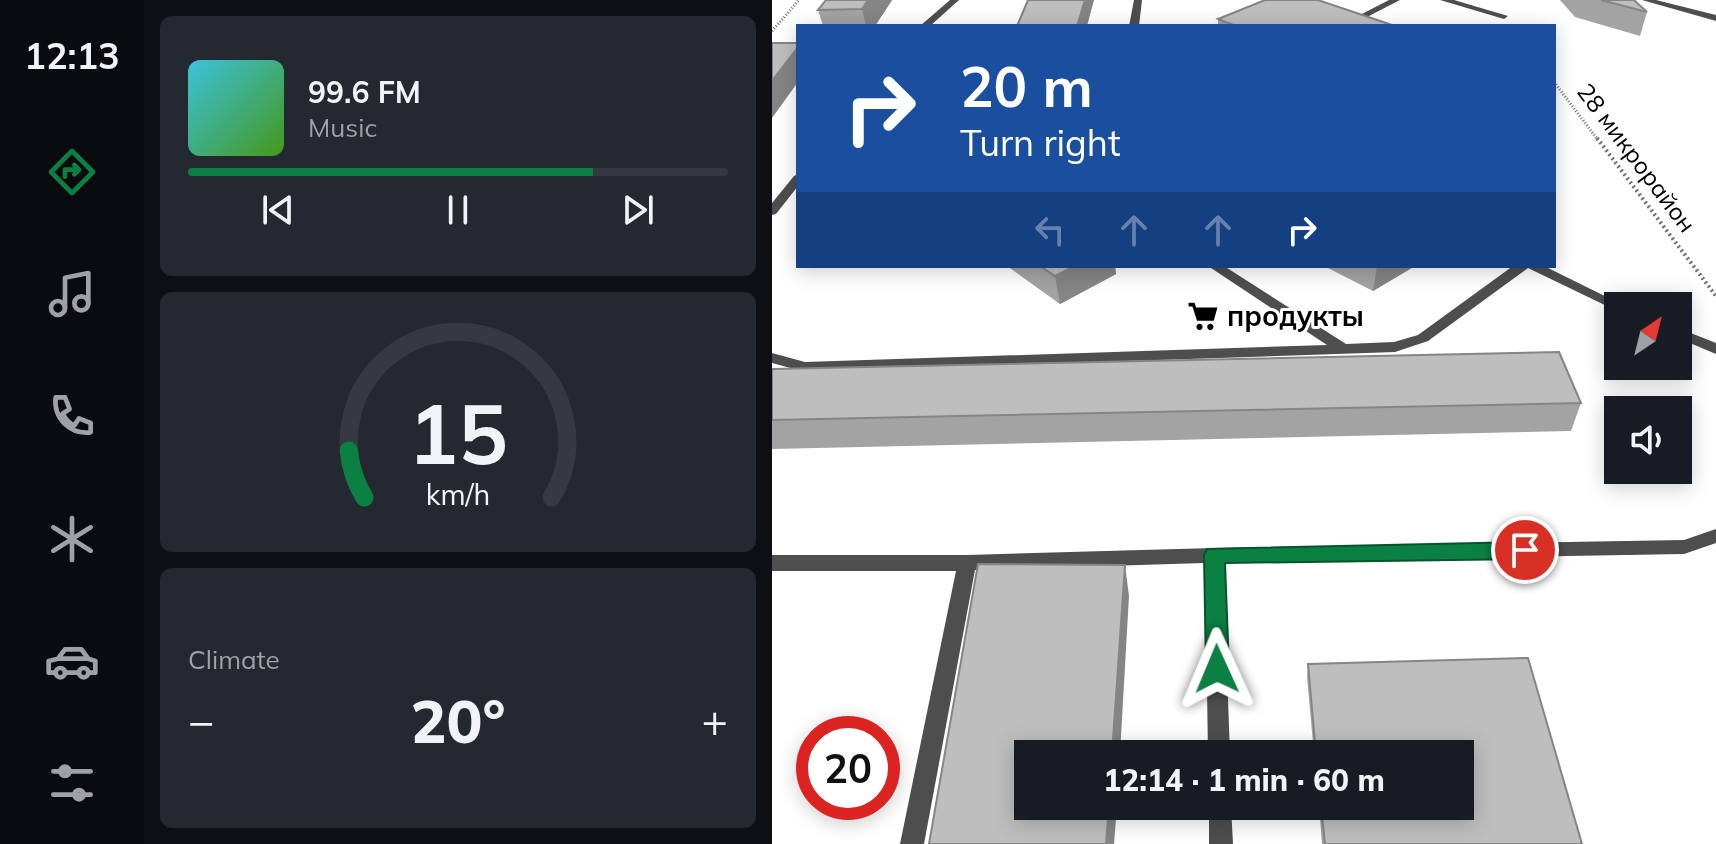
<!DOCTYPE html>
<meta charset="utf-8">
<style>
body{margin:0;font-family:Mulish,sans-serif;background:#242831;color:#f1f3f6;height:100vh;display:flex;flex-direction:column;font-size:30px;white-space:nowrap}
*{box-sizing:border-box;margin:0}
p{font-size:26px;color:#9ea1a6}
.icon{flex:none;width:44px;height:44px;fill:none;stroke:currentColor;stroke-width:2;stroke-linecap:round;stroke-linejoin:round}
.map{position:relative;flex:1;overflow:hidden}
.panel{display:flex;flex-direction:column;gap:16px;padding:16px;background:#0d0f14;width:628px}
.panel>*{flex:none}
.guide{position:absolute;left:24px;top:24px;width:760px;height:244px;border-radius:0px;box-shadow:0 4px 20px #0003;background:#1a4fa0;color:#fff;overflow:hidden}
.needle{width:52px;rotate:35deg}
.buttons{position:absolute;left:832px;top:292px;display:grid;gap:16px}
.buttons a{display:grid;place-items:center;width:88px;height:88px;border-radius:0px;background:#171b24;box-shadow:0 4px 20px #0003;font-size:40px}
.speed{position:absolute;left:24px;top:716px;display:flex;gap:16px;font-size:40px;font-weight:700;text-align:center}
.speed>*{display:grid;place-content:center;width:104px;height:104px;border-radius:50%;background:#171b24;box-shadow:0 4px 20px #0003;line-height:1}
.speed .limit{border:12px solid #d22;background:#fff;color:#111}
.pin{position:absolute;display:grid;place-items:center;width:68px;height:68px;color:#fff;margin:-34px;border:4px solid #fff;border-radius:50%;box-shadow:0 2px 8px #0007}
.me{position:absolute;width:88px;margin:-44px;rotate:359deg;stroke-linejoin:round;filter:drop-shadow(0 0 6px #0008)}
.turn{display:flex;align-items:center;gap:28px;height:168px;padding:0 32px;font-size:36px}
.turn .icon{width:104px;height:104px;stroke-width:2.5}
.turn b{display:block;font-size:56px;line-height:68px}
.lanes{display:flex;align-items:center;height:76px;padding:0 32px;background:#0003;justify-content:center;gap:40px;direction:ltr}
.lanes .off{opacity:.35}
.big{font-size:60px;font-weight:800;line-height:1.1}
.panel .tile{flex:1;display:flex;flex-direction:column;justify-content:center;gap:12px;min-width:0;padding:0 28px;border-radius:12px;background:#242831}
.panel .dial{align-items:center;gap:0}
.dial svg{height:208px;overflow:visible;fill:none;stroke:#363941;stroke-width:7;stroke-linecap:round;text-anchor:middle}
.dial text{fill:#f1f3f6;stroke:none}
.song{display:flex;align-items:center;gap:24px}
.cover{width:96px;height:96px;border-radius:12px;background:linear-gradient(135deg,hsl(190 70% 55%),hsl(100 70% 35%))}
.played{height:8px;border-radius:4px;background:linear-gradient(90deg,#0b8043 75%,#363941 75%)}
.keys{display:flex;justify-content:space-around;direction:ltr}
.heat{display:flex;justify-content:space-between;align-items:center;font-size:44px;direction:ltr}
.trip{position:absolute;left:242px;top:740px;width:460px;height:80px;border-radius:0px;background:#171b24;box-shadow:0 4px 20px #0003;font-weight:800;line-height:80px;text-align:center}
main{display:flex;flex:1;min-height:0}
.dock{display:flex;flex-direction:column;width:144px;justify-content:space-around;align-items:center;background:#090b0e;color:#9ea1a6}
.dock .icon{width:56px;height:56px}
.dock .active{color:#0b8043}
.dock b{font-size:36px;color:#f1f3f6}
.map>svg:first-child{display:block}
</style>
<main>
<nav class="dock">
<b>12:13</b>
<svg class="icon active" aria-label="directions" viewBox="0 0 24 24"><path d="M12 3l9 9-9 9-9-9zM9 14v-3h6M13 9l2 2-2 2"/></svg>
<svg class="icon" aria-label="music" viewBox="0 0 24 24"><path d="M9 18V5l10-2v13"/><circle cx="6" cy="18" r="3"/><circle cx="16" cy="16" r="3"/></svg>
<svg class="icon" aria-label="phone" viewBox="0 0 24 24"><path d="M5 4h4l2 5-3 2q2 4 5 5l2-3 5 2v4C11 20 4 13 5 4z"/></svg>
<svg class="icon" aria-label="climate" viewBox="0 0 24 24"><path d="M12 3v18M4 7l16 10M4 17L20 7"/></svg>
<svg class="icon" aria-label="car" viewBox="0 0 24 24"><path d="M5 17H2v-5l4-1 3-4h7l3 4 3 1v5h-3M9 17h6M6 11h13"/><circle cx="7" cy="17" r="2"/><circle cx="17" cy="17" r="2"/></svg>
<svg class="icon" aria-label="filters" viewBox="0 0 24 24"><path d="M4 7h16M4 17h16"/><circle cx="9" cy="7" r="2"/><circle cx="15" cy="17" r="2"/></svg>
</nav>
<section class="panel">
<div class="tile">
<div class="song"><i class="cover"></i><div><b>99.6 FM</b><p>Music</p></div></div>
<div class="played"></div>
<div class="keys"><svg class="icon" aria-label="previous" viewBox="0 0 24 24"><path d="M18 5L8 12l10 7zM5 5v14"/></svg><svg class="icon" aria-label="pause" viewBox="0 0 24 24"><path d="M8 5v14M16 5v14"/></svg><svg class="icon" aria-label="next" viewBox="0 0 24 24"><path d="M6 5l10 7-10 7zM19 5v14"/></svg></div>
</div>
<div class="tile dial"><svg viewBox="0 0 100 80">
<path d="M14 69A42 42 0 1 1 86 69"/>
<path d="M14 69A42 42 0 0 1 8 51" stroke="#0b8043"/>
<text x="50" y="56" font-size="32" font-weight="700">15</text>
<text x="50" y="72" font-size="11">km/h</text>
</svg></div>
<div class="tile"><p>Climate</p>
<div class="heat"><a>−</a><b class="big">20°</b><a>+</a></div>
</div>
</section>
<div class="map">
<svg width="944" height="844" viewBox="0 0 944 844">
<rect width="100%" height="100%" fill="#fff"/>
<g fill="none" stroke-linecap="round" stroke-linejoin="round">
<!-- path-far1 -->
<path stroke="#707070" stroke-width="3" stroke-dasharray="1 2" stroke-linecap="butt" d="M0,31L27,0
M782,82L826,140"/>
<!-- path -->
<path stroke="#707070" stroke-width="4" stroke-dasharray="2 3" stroke-linecap="butt" d="M825,138L944,296"/>
<!-- service -->
<path fill="#4e4e4e" fill-rule="evenodd" d="M178,0H187L158,26H148Z
M362,0H370L367,26H357Z
M617,0H628L595,17L588,15Z
M668,0H682L736,16L732,19Z
M870,0H884L944,15V21Z
M26,174V186L4,214L0,215V203L22,176Z
M436,266H452L574,344L622,342L646,335L741,266H772L853,306H846V310L841,309L756,268L656,341L623,352L33,372L0,363V353L33,362L555,345Z
M906,328L944,343V354L906,338Z
M944,529V543L912,554L451,562L458,754H436L433,563L203,570L152,844H128L184,571H0V555H195L442,548L912,540Z
M437,806H459L461,844H437Z"/>
</g>
<!-- wall -->
<path fill="#a3a3a3" d="M54,0H120L103,26H51L46,10Z
M788,0H862L875,12L868,36L803,17Z
M446,19L623,26H446Z
M235,266H343L344,274L288,304Z
M552,266H643L601,291Z
M0,369L809,403L799,431L0,449Z
M756,658L810,844H550L547,806H688V754H542L535,677L536,664Z"/>
<!-- shaded-wall -->
<path fill="#858585" d="M96,0H120L103,26H94L90,9Z
M313,0H322L315,26H305Z
M26,47V82L0,118V81Z
M303,266H343L344,274L288,304L283,276Z
M605,266H643L601,291Z
M353,565L357,596L348,754H340Z
M337,806H345L342,844H334Z"/>
<!-- building -->
<path fill="#bebebe" stroke="#858585" stroke-width="2" d="M54,0H96L90,9L46,10Z
M256,0H313L305,26H245Z
M493,0H546L623,26H464L446,19Z
M829,0H862L875,12Z
M0,43H26V47L0,81Z
M268,266H303L283,276Z
M787,352L809,403L0,420V369Z
M206,564L353,565L340,754H256V806H337L334,844H157Z
M756,658L810,844H553L549,806H688V754H544L536,664Z"/>
<!-- route -->
<path fill="#0b8043" stroke="#07532c" stroke-width="2" d="M753,542L760,544L763,550L760,556L753,559L453,563L457,669L453,676L445,679L437,676L434,669L432,555L435,549Z"/>
<!-- icons -->
<defs>
<g id="supermarket-bare" transform="scale(2.4)"><path d="M-6-5.5h2.5l.6 2H6L4.5 2H-2.5L-4.4-4H-6ZM-1.5 3.2a1.3 1.3 0 1 0 .1 0ZM3 3.2a1.3 1.3 0 1 0 .1 0Z" fill="#000" stroke="#fff" stroke-width="2.5" paint-order="stroke"/></g>
</defs>
<g fill-rule="evenodd">
<use href="#supermarket-bare" x="431" y="316"/>
</g>
<g text-anchor="middle" stroke-width="6" stroke-linejoin="round" paint-order="stroke">
<!-- far-street labels -->
<g font-size="24" fill="#000" stroke="#fff">
<text transform="translate(864 158) rotate(53)" y="8">28 микрорайон</text>
</g>
<!-- poi labels -->
<g font-size="28" font-weight="bold" fill="#000" stroke="#fff" text-anchor="start">
<text x="455" y="326">продукты</text>
</g>
</g>
</svg>
<div class="buttons">
<a><svg class="needle" viewBox="-14 -14 28 28"><path d="M0-13l5 13h-10z" fill="#e53935"/><path d="M0 13l5-13h-10z" fill="#9ea1a6"/></svg></a>
<a><svg class="icon" aria-label="sound" viewBox="0 0 24 24"><path d="M4 9h4l5-4v14l-5-4H4zM17 9q2 3 0 6"/></svg></a>
</div>
<div class="speed"><div class="limit">20</div></div>
<div class="pin" style="left:753px;top:550px;background:#d93025"><svg class="icon" aria-label="arrive" viewBox="0 0 24 24"><path d="M6 21V4h12l-3 4 3 4H6"/></svg></div>
<svg class="me" style="left:445px;top:669px" viewBox="-20 -20 40 40"><path d="M0-17L14 15 0 8-14 15z" fill="#0b8043" stroke="#fff" stroke-width="4"/></svg>
<div class="trip">12:14 · 1 min · 60 m</div>
<div class="guide">
<div class="turn"><svg class="icon" aria-label="right" viewBox="0 0 24 24"><path d="M7 20v-9h11M14 6l5 5-5 5"/></svg><div><b>20 m</b>Turn right</div></div>
<div class="lanes"><svg class="icon off" aria-label="left" viewBox="0 0 24 24"><path d="M17 20v-9H6M10 6l-5 5 5 5"/></svg><svg class="icon off" aria-label="ahead" viewBox="0 0 24 24"><path d="M12 20V5M6 11l6-6 6 6"/></svg><svg class="icon off" aria-label="ahead" viewBox="0 0 24 24"><path d="M12 20V5M6 11l6-6 6 6"/></svg><svg class="icon" aria-label="right" viewBox="0 0 24 24"><path d="M7 20v-9h11M14 6l5 5-5 5"/></svg></div>
</div>
</div>
</main>
